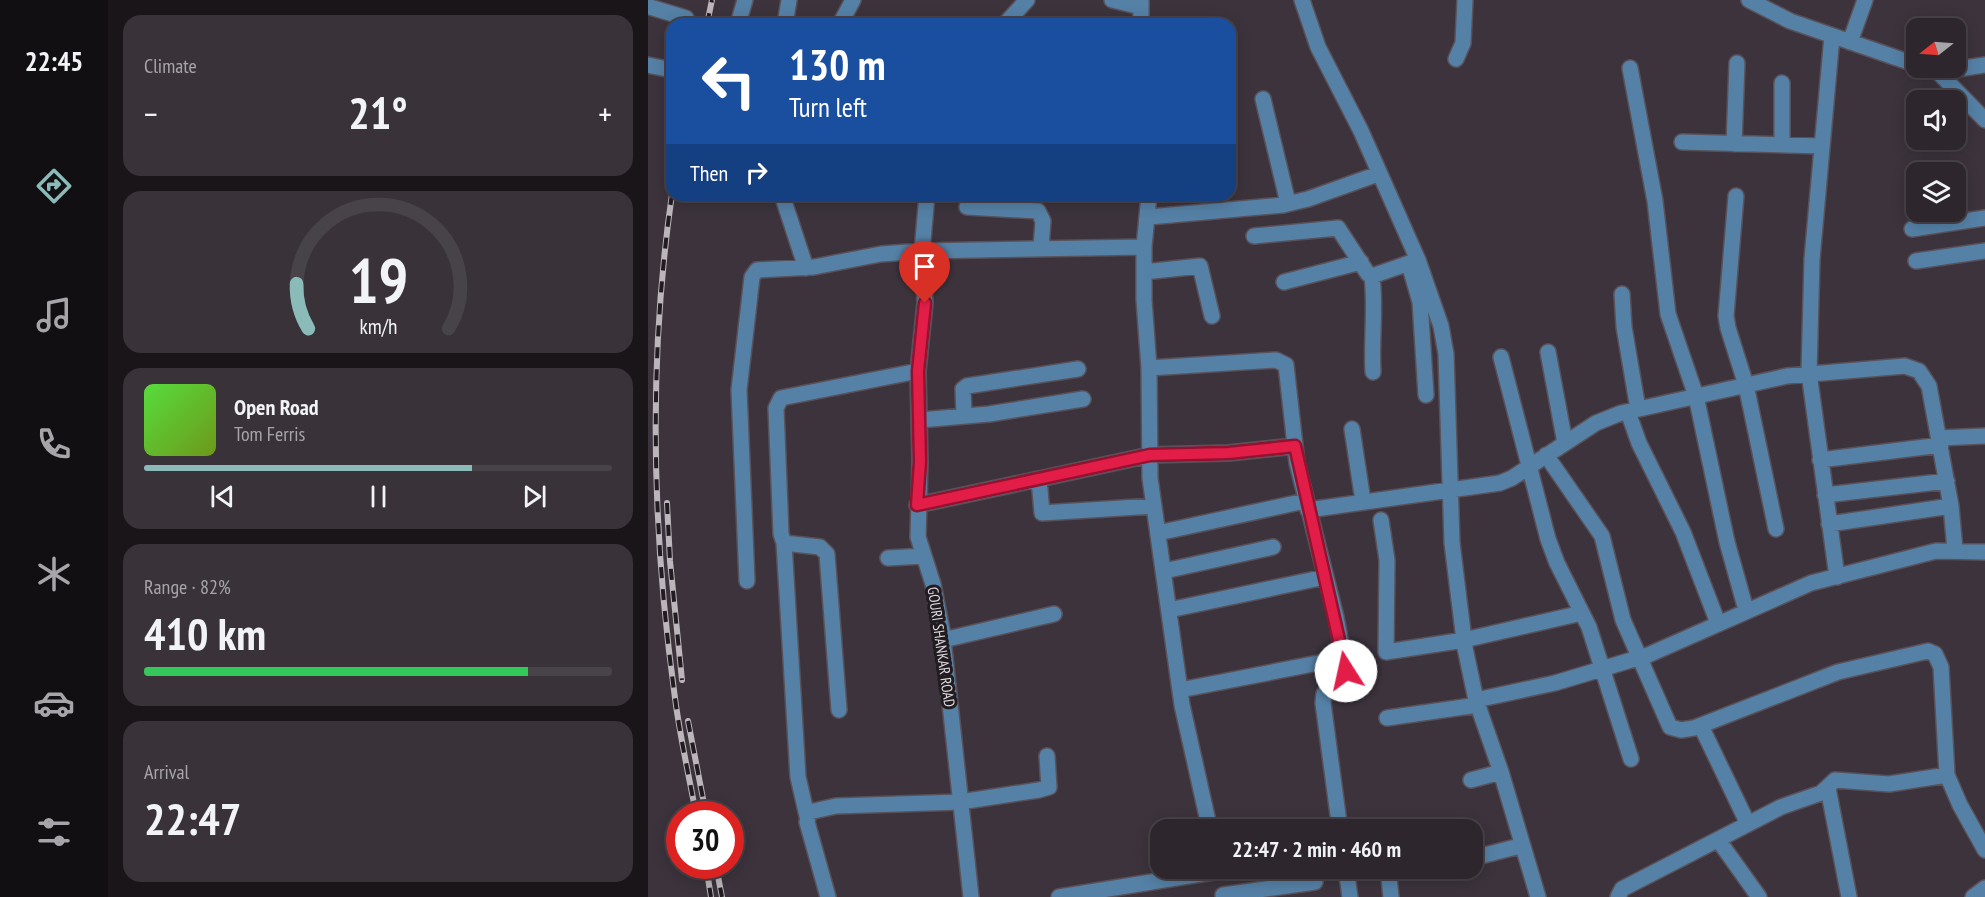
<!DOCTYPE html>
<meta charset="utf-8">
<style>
body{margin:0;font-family:"PT Sans Narrow",sans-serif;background:#393239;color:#f1f3f6;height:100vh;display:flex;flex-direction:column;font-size:22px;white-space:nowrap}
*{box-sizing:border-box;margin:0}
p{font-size:20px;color:#a7a5aa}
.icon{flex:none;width:33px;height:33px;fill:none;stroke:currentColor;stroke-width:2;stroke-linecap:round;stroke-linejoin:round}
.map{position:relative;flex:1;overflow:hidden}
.drawer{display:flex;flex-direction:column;gap:15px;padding:15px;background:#191519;width:540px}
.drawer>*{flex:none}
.top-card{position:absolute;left:18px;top:18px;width:570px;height:183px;border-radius:18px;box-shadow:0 3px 15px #0003,0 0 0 2px #484349;background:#1a4fa0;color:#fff;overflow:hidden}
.needle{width:39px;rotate:253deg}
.buttons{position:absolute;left:1258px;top:18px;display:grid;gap:12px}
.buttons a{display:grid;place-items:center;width:60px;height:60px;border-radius:12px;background:#2d262d;box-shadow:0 3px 15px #0003,0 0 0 2px #484349;font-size:30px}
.speed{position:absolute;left:18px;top:801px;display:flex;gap:12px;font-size:30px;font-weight:700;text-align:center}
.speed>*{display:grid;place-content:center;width:78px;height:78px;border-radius:50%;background:#2d262d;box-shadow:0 3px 15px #0003,0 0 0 2px #484349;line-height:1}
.speed .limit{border:9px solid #d22;background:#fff;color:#111}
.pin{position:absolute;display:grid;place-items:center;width:51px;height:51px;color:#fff;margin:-62px -26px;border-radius:50% 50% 50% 0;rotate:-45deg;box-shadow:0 0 6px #0007}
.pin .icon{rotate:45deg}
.me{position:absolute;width:66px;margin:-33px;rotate:350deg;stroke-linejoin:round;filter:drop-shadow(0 0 4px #0008)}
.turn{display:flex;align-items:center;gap:21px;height:126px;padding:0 24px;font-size:27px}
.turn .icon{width:78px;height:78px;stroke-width:2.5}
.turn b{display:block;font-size:42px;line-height:51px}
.then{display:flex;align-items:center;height:57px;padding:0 24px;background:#0003;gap:12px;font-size:22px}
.big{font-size:45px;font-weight:700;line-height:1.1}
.drawer .tile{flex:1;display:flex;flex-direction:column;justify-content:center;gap:9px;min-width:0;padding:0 21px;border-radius:18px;background:#393239}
.drawer .dial{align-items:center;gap:0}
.dial svg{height:156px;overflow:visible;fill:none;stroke:#484349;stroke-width:7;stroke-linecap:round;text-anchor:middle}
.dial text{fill:#f1f3f6;stroke:none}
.song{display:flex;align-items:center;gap:18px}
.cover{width:72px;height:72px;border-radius:9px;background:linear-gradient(135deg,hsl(110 70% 55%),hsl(80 70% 35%))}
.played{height:6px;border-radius:3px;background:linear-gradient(90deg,#8bbbb9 70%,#484349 70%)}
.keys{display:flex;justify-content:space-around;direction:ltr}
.heat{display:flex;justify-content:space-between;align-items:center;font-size:33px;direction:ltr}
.charge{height:9px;border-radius:4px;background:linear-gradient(90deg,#34c759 82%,#484349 0)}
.trip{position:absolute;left:502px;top:819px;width:333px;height:60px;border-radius:18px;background:#2d262d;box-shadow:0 3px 15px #0003,0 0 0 2px #484349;font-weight:700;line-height:60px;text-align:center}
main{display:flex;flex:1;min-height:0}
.menu{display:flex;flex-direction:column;width:108px;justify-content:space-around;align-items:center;background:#120f12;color:#a7a5aa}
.menu .icon{width:42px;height:42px}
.menu .current{color:#8bbbb9}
.menu b{font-size:27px;color:#f1f3f6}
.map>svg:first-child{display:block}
</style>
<main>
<nav class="menu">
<b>22:45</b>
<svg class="icon current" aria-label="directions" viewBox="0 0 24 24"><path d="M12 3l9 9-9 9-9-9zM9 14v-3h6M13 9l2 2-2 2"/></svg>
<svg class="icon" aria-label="music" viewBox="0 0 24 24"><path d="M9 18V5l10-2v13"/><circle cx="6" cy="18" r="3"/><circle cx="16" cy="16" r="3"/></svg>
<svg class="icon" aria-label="phone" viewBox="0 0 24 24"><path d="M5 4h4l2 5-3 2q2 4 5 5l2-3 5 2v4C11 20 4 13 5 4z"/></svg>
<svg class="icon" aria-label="climate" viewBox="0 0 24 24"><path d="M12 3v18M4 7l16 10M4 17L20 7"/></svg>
<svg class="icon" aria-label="car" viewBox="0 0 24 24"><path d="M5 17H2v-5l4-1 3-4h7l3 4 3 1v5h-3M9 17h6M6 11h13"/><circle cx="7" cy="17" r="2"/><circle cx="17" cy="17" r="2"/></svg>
<svg class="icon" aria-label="filters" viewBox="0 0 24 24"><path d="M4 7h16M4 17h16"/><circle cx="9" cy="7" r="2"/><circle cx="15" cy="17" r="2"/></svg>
</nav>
<section class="drawer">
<div class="tile"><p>Climate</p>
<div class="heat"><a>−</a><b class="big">21°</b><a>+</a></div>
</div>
<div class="tile dial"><svg viewBox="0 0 100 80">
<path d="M14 69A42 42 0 1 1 86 69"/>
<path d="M14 69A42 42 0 0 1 8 46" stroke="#8bbbb9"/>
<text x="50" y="56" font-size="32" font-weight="700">19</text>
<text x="50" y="72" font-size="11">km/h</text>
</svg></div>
<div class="tile">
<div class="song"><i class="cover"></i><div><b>Open Road</b><p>Tom Ferris</p></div></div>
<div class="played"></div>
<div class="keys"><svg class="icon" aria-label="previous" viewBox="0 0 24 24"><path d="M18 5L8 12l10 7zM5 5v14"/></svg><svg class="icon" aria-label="pause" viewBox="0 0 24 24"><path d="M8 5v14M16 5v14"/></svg><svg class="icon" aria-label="next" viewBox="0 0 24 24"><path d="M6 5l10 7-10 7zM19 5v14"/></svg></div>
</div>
<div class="tile"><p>Range · 82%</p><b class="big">410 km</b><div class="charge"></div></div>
<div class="tile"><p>Arrival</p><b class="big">22:47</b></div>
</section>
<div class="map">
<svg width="1337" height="897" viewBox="0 0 1337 897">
<rect width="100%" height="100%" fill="#3c333c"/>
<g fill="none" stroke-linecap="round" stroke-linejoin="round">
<!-- minor casing -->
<g stroke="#595159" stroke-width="18">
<path id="minor" d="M464,0L493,7
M493,0V24
M654,0L670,47L713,131L770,260L793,326L798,354L804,543L817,648L828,700L853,772L890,897
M1101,0L1142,21L1269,65
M2,7L38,18
M90,24L97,0
M137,24L141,0
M192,24L205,0
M357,24L379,0
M1184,36L1164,259L1161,373L1189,577
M1202,42L1217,0
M808,59L815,43L817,0
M0,65L24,70
M982,68L1007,201L1020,314L1048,396L1079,542L1098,610
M1284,70L1290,72L1337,65
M1290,72L1337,120
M615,99L640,203
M1034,142L1173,146
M1086,144L1089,63
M1134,145V83
M134,195L158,268
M279,195L274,251L277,303L270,371L272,462L270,537L285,584L294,630L323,897
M501,195L496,247V300L501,368L502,478L534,705L562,830
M1088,196L1078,316L1080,328L1098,385L1128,529
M319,207L390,211L395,221L393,248
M501,217L635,205L660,199L730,174
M1264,229L1337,218
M606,236L690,228L720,274L724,276L770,260
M1268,261L1337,251
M761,264L772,302L778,395
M496,272L552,266L564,316
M724,276C728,309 723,340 725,372
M636,282L713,262
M974,294L976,327L990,409
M900,352L917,443
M853,357L900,539L909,563L941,627L983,759
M501,368L628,360L638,365L649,463L688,617L698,671L697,681L676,694L675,703L692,830
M980,412L991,443L1035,532L1070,623
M316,416L315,389L319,386L430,369
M272,420L341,414L435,399
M704,429L715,501
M1291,438L1337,436
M898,455L954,536L975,620L1022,727L1033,730L1046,728L1190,672L1280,651L1287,654L1293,667L1299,775L1312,805L1337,850
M1172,460L1293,445
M391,479L502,455L580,453L647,446
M1177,495L1299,481
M269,505L391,479L394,513L506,506
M660,510L852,483L864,478L948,423L973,413L1139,376L1257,366L1271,371L1281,386L1303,506L1307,550
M733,520L739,560L738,652L816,640L934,613
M1181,524L1303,506
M510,533L657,501
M136,543L150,777L159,816
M240,558L276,556
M516,571L625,547
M99,581L91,390L104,277L109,270L166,267L233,254L274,251L496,247
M521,610L677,577
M295,640L406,614
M532,690L696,658
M828,700L907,683L1000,655L1163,583L1288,551L1337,552
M191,710L179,554L172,547L136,543L133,534L128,408L133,398L270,371
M739,718L830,705
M1053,726L1100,824
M823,780L853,772
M1180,788L1201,897
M1071,841L1111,897
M825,858L872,846
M698,868L702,897
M740,868L743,897
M740,871L762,868
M575,895L667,882
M180,897L159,822L161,812L188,806L312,802L391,790L401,787L399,756
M411,897L590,868
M970,897L974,889L1133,807L1173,793L1187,780L1241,784L1299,775
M1325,897L1337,888"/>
</g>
<!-- minor -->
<use href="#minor" stroke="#5581a6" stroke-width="15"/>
<!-- rail casing -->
<g stroke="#bcb5bc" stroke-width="6">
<path id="rail" d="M59,24L64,0
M24,194C0,360 4,532 27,698C32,737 41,776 48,814
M19,503L22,561L34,680
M40,721L58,814
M58,866L63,897
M68,866L74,897"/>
</g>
<!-- rail -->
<use href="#rail" stroke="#201c20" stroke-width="4" stroke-dasharray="11" stroke-linecap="butt"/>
</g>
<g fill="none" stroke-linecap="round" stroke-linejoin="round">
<!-- route casing -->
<g stroke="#92132f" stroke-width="15">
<path id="route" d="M277,303L270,371L272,462L269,505L502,455L580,453L647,446L698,671"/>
</g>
<!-- route -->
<use href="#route" stroke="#e11d48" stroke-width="10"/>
</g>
<g text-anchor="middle" stroke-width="6" stroke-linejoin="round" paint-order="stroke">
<!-- street labels -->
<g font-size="15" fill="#ded8de" stroke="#201c20">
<text transform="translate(293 647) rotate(82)" y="5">GOURI SHANKAR ROAD</text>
</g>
</g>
</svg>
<div class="buttons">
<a><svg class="needle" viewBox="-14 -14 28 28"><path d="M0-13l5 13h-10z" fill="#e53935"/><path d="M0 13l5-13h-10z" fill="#a7a5aa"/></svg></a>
<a><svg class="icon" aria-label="sound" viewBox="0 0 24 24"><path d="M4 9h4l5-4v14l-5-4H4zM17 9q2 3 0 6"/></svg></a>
<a><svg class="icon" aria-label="layers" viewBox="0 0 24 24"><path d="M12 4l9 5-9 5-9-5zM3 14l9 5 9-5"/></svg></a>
</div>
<div class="speed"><div class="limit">30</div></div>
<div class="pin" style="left:277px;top:303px;background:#d93025"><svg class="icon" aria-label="arrive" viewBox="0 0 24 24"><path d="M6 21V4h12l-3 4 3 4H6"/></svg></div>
<svg class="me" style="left:698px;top:671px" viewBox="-20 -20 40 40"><circle r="19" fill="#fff"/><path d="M0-13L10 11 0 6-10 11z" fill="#e11d48"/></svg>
<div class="trip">22:47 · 2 min · 460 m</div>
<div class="top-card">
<div class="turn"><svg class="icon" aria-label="left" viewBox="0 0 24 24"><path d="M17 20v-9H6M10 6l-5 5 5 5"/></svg><div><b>130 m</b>Turn left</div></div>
<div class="then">Then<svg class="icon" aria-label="right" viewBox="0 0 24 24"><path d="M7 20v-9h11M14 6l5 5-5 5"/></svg></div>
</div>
</div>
</main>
